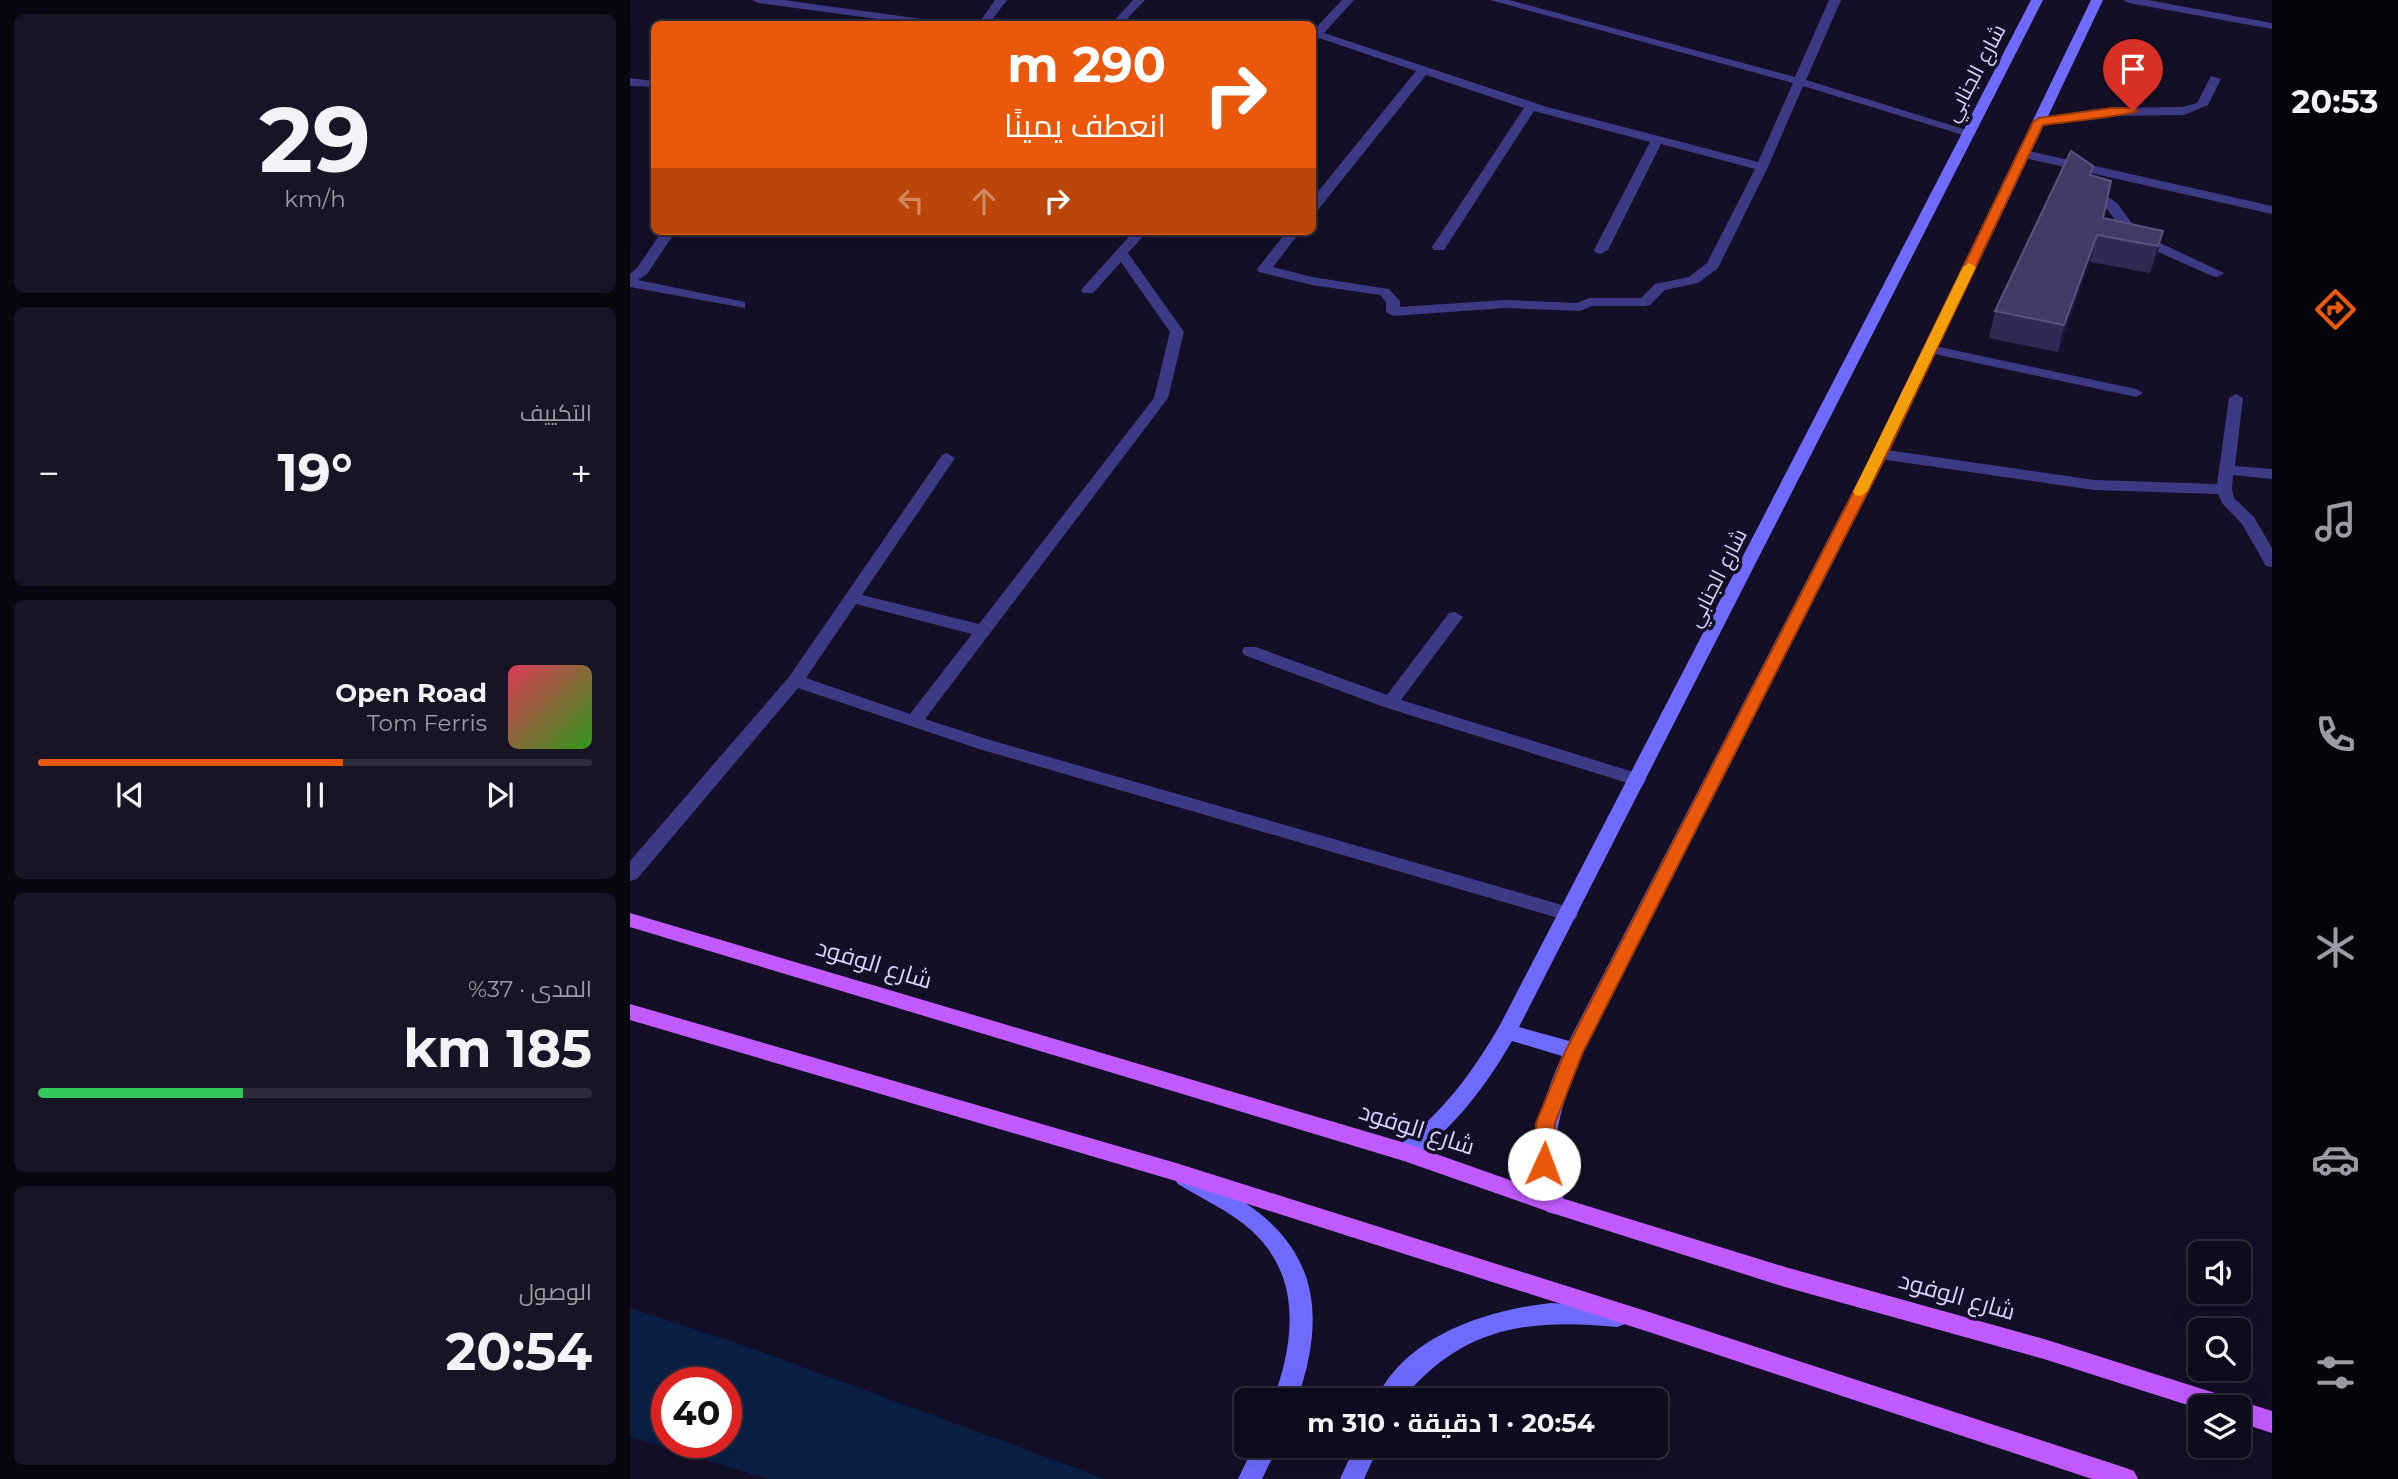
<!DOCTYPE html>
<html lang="ar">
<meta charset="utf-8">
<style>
body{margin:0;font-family:Montserrat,Cairo,sans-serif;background:#171425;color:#f1f3f6;direction:rtl;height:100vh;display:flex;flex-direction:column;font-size:26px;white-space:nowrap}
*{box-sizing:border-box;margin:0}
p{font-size:23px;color:#9b9ba3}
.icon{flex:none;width:38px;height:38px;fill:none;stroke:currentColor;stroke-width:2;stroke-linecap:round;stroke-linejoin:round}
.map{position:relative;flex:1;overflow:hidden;direction:ltr}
.details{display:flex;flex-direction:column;gap:14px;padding:14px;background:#08060f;width:630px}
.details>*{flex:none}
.top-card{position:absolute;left:21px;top:21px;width:665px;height:214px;border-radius:10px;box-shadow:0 7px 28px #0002,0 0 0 2px #2e2b3b;direction:rtl;background:#ea580c;color:#fff;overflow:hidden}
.controls{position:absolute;left:1558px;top:1241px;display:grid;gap:14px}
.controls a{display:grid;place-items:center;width:63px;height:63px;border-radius:10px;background:#0e0b1c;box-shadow:0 7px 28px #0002,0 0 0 2px #2e2b3b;font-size:35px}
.speed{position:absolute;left:21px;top:1367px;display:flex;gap:14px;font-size:35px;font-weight:700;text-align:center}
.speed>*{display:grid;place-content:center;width:91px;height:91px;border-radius:50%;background:#0e0b1c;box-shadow:0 7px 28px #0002,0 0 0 2px #2e2b3b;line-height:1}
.speed .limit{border:10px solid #d22;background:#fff;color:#111}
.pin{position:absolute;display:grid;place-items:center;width:60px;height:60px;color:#fff;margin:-72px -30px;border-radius:50% 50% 50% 0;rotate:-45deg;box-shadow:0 0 7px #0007}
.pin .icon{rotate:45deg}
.me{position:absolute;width:77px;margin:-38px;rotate:2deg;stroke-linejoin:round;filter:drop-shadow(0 0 5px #0008)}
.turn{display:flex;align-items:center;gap:24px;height:147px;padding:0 35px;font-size:32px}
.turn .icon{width:91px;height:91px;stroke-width:2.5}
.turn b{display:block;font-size:49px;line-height:60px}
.lanes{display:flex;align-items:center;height:66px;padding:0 35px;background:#0003;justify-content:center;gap:35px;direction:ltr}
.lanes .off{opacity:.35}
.big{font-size:52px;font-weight:700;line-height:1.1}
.details .tile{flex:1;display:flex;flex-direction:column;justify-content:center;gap:10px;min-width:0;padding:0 24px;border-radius:10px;background:#171425}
.details .dial{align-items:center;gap:0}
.dial b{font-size:91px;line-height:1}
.song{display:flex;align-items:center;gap:21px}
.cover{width:84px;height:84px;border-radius:10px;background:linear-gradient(135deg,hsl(350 70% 55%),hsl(110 70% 35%))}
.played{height:7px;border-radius:4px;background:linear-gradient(90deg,#ea580c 55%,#2e2b3b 55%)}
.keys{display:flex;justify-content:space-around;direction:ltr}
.heat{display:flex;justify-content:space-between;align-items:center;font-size:38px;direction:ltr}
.charge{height:10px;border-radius:5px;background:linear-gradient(90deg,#34c759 37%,#2e2b3b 0)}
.trip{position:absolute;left:604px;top:1388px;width:434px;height:70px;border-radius:10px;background:#0e0b1c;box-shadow:0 7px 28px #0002,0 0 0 2px #2e2b3b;font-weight:700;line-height:70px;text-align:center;direction:rtl}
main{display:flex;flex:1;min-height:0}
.menu{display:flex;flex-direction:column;width:126px;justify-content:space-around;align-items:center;background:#06040b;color:#9b9ba3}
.menu .icon{width:49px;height:49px}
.menu .current{color:#ea580c}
.menu b{font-size:32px;color:#f1f3f6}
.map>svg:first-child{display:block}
</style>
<main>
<nav class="menu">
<b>20:53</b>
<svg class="icon current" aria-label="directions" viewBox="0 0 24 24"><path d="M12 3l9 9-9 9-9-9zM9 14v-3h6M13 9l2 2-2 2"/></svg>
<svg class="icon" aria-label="music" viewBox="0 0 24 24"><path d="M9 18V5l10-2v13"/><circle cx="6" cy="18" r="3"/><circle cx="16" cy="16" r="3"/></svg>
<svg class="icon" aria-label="phone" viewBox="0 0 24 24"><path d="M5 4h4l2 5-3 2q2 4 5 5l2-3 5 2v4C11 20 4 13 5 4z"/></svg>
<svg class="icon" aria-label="climate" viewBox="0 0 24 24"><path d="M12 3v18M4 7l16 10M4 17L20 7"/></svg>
<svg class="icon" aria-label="car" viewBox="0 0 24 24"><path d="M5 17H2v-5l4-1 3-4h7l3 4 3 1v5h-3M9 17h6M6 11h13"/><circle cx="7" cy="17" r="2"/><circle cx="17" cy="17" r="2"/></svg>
<svg class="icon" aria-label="filters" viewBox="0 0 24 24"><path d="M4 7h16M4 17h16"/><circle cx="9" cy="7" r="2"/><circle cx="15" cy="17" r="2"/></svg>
</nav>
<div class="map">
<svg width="1642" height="1479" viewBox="0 0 1642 1479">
<rect width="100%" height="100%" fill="#130f26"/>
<!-- water -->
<path fill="#0a1f44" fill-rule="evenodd" d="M0,1308L110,1344L475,1479H138L0,1437ZM37,1382H96V1442H37Z"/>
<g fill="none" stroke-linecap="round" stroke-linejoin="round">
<!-- lane -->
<path fill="#3d3a85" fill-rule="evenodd" d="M1581,76L1591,79L1578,105L1554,115L1481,116L1409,126L1403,122L1409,118L1481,108L1553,107L1567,103Z
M1459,184L1487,203L1509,233L1594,273L1587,277L1582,276L1499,239L1477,209L1454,191L1453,188Z
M1300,345L1506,389L1513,393L1506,397L1295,352L1293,349Z"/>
<!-- street -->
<path fill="#3d3a85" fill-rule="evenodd" d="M122,0H153L307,21L313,24H285L128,3Z
M365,0H377L359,24H348Z
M503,0H515L492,24H481Z
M712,0H724L694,33L917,107L1128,162L1163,83L860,0H879L1165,77L1199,0H1211L1176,80L1343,132L1337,136L1333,135L1173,86L1138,167L1088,268L1068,283L1035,290L1020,305L1015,306H962L950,311L876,308L763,316L756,312V302L750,295L682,285L629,272L627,269L657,231H671L643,267L682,277L759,289L770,301V307L876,300L947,303L959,298H1011L1025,284L1059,277L1077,263L1125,169L1031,144L978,250L971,254L966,253L964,250L1020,142L904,111L814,250H804L802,247L894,108L796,75L687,211L682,212V199L786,71L689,38L682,42V32Z
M1493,0H1518L1642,23V29L1499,3Z
M0,78L24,81V87L0,86Z
M1394,150L1642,206V214L1390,157V151Z
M32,231H46L17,274L8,280L115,302V308L0,287V274L7,268Z
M504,231H518L498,253L554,332L538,398L295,719L360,740L939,907L946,909L948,914L946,919L939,921L349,749L168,688L7,879L0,881V861L159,677L312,455L317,453L325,458L232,595L349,624L524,398L540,332L491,262L463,293H453L451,290ZM226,604L342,634L280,714L176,678Z
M1606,394L1613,398L1605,466L1642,469V479L1603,475L1602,489L1604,498L1624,517L1642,548V567L1636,566L1612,524L1592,503L1588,494L1464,490L1250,459L1242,454L1250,449L1464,480L1587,484L1599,398Z
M825,612L833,617L771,700L1013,775L1016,780L1013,785L1007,786L754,707L614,655L612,651L614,647H626L757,695L819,613Z"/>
<!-- secondary -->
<path fill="#6f6bff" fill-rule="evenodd" d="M1401,0H1413L889,1027L939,1041L1242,454L1461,0H1473L1258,454L954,1051C942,1080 929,1109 926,1141C925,1159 937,1201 933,1212L925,1214L917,1212C892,1159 910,1106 932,1056L882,1041C855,1087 826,1126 782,1158L775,1161L768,1158L765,1152L768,1146C813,1113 842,1073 870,1025Z
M555,1169C570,1174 584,1184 598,1192C685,1242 699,1308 667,1400H643C665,1341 672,1276 621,1230C600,1211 572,1199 548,1184L544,1178L548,1172Z
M921,1303L987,1307L995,1310L998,1317L995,1324L987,1327C899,1318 831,1327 772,1400H746C775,1336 857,1310 921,1303Z
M624,1446H648L632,1479H608Z
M725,1446H749L734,1479H710Z"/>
<!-- primary -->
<path fill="#c25bff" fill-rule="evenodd" d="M0,913L775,1143L925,1196L1155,1267L1414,1339L1642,1411V1433L1608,1422V1407H1570V1409L1414,1359L1155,1287L925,1214L774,1161L0,927Z
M0,1004L546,1163L1019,1312L1496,1468L1504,1471L1508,1479H1462L1019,1332L546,1181L0,1020Z"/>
</g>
<!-- wall -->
<path fill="#312854" d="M1463,166L1460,175L1473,218L1533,231L1526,258L1520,273L1460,262L1428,352L1359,338L1365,311Z"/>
<!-- shaded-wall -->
<path fill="#1d163a" d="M1533,231L1526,258L1520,273L1528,246Z
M1467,235L1460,262L1428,352L1434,325Z"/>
<!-- building -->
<path fill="#433a66" stroke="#5a527e" stroke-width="2" d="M1441,151L1463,166L1460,175L1481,181L1473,218L1533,231L1528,246L1467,235L1434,325L1365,311Z"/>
<!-- route -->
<path fill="#ea580c" stroke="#983908" stroke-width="2" d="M1481,108H1503L1508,111C1503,115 1427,123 1413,125L1257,454L953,1052L925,1123L924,1164L921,1170L914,1172L907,1170L904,1164L906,1123L935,1052L1243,454L1403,122L1409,118Z"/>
<!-- slow -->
<path fill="#f59e0b" d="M1339,263L1346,267L1237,492L1230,496L1225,495L1223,492L1333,267Z"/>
<g text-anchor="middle" stroke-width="7" stroke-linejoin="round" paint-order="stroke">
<!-- street labels -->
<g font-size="21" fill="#d9d4ff" stroke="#130f26">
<text transform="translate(1345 73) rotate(-62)" y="7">شارع الجنابي</text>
<text transform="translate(1087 578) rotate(-63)" y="7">شارع الجنابي</text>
</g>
<!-- near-street labels -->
<g font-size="24" fill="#d9d4ff" stroke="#130f26">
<text transform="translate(244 964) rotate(17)" y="8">شارع الوفود</text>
<text transform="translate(787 1129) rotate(18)" y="8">شارع الوفود</text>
<text transform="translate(1327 1296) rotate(16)" y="8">شارع الوفود</text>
</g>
</g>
</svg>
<div class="controls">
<a><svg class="icon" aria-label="sound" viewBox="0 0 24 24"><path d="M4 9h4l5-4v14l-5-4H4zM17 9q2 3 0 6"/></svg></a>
<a><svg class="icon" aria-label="search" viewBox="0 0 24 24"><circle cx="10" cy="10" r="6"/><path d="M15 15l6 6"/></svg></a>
<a><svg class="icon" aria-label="layers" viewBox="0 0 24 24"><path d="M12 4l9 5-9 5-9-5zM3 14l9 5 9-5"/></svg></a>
</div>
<div class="speed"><div class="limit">40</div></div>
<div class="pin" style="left:1503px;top:111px;background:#d93025"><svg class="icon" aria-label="arrive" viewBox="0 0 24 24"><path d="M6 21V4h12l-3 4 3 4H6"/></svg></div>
<svg class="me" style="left:914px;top:1164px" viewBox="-20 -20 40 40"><circle r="19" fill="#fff"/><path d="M0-13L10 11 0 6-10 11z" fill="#ea580c"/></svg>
<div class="trip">20:54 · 1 دقيقة · 310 m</div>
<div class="top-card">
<div class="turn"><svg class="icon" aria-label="right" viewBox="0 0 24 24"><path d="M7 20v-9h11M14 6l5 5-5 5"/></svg><div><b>290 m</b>انعطف يمينًا</div></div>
<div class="lanes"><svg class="icon off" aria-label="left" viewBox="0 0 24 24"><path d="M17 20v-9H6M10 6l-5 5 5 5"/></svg><svg class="icon off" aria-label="ahead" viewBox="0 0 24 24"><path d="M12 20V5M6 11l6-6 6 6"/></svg><svg class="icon" aria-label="right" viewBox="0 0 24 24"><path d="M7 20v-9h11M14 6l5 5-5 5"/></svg></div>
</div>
</div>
<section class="details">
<div class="tile dial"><b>29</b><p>km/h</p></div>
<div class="tile"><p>التكييف</p>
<div class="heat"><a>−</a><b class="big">19°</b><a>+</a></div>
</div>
<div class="tile">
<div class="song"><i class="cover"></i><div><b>Open Road</b><p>Tom Ferris</p></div></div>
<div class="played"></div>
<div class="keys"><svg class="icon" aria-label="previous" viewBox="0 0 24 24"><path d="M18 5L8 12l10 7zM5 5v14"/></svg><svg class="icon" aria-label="pause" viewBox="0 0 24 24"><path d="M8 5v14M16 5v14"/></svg><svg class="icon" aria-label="next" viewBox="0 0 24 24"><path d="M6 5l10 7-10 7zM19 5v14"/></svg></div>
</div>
<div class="tile"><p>المدى · 37%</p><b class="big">185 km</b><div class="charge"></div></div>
<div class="tile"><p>الوصول</p><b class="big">20:54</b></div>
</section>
</main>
